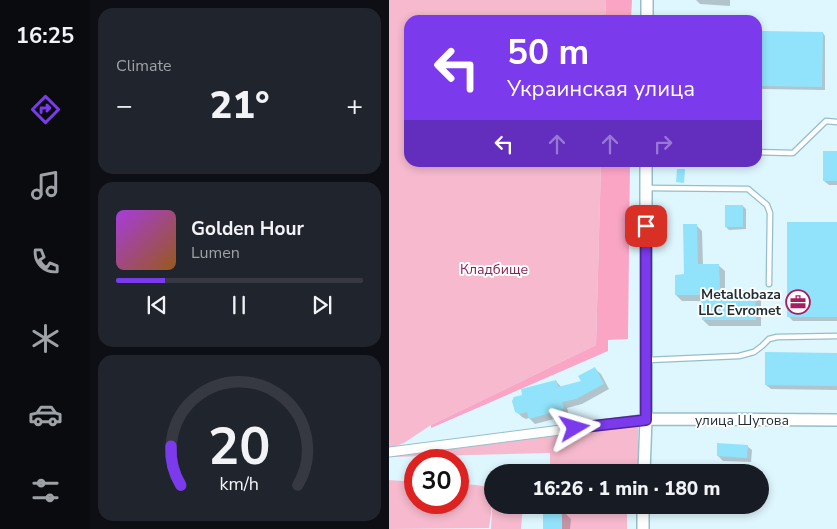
<!DOCTYPE html>
<meta charset="utf-8">
<style>
body{margin:0;font-family:"Nunito Sans",sans-serif;background:#20242c;color:#f1f3f6;height:100vh;display:flex;flex-direction:column;font-size:19px;white-space:nowrap}
*{box-sizing:border-box;margin:0}
p{font-size:16px;color:#9ea1a6}
.icon{flex:none;width:28px;height:28px;fill:none;stroke:currentColor;stroke-width:2;stroke-linecap:round;stroke-linejoin:round}
.map{position:relative;flex:1;overflow:hidden}
.sheet{display:flex;flex-direction:column;gap:8px;padding:8px;background:#0d0f14;width:299px}
.sheet>*{flex:none}
.top-card{position:absolute;left:15px;top:15px;width:358px;height:152px;border-radius:15px;box-shadow:0 2px 8px #0003;background:#7c3aed;color:#fff;overflow:hidden}
.speed{position:absolute;left:15px;top:449px;display:flex;gap:10px;font-size:25px;font-weight:700;text-align:center}
.speed>*{display:grid;place-content:center;width:65px;height:65px;border-radius:50%;background:#171b24;box-shadow:0 2px 8px #0003;line-height:1}
.speed .limit{border:8px solid #d22;background:#fff;color:#111}
.pin{position:absolute;display:grid;place-items:center;width:42px;height:42px;color:#fff;margin:-21px;border-radius:10px;box-shadow:0 2px 8px #0006}
.me{position:absolute;width:55px;margin:-28px;rotate:83deg;stroke-linejoin:round;filter:drop-shadow(0 0 4px #0008)}
.turn{display:flex;align-items:center;gap:18px;height:105px;padding:0 20px;font-size:22px}
.turn .icon{width:65px;height:65px;stroke-width:2.5}
.turn b{display:block;font-size:35px;line-height:42px}
.lanes{display:flex;align-items:center;height:48px;padding:0 20px;background:#0003;justify-content:center;gap:25px;direction:ltr}
.lanes .off{opacity:.35}
.big{font-size:38px;font-weight:800;line-height:1.1}
.sheet .tile{flex:1;display:flex;flex-direction:column;justify-content:center;gap:8px;min-width:0;padding:0 18px;border-radius:15px;background:#20242c}
.sheet .dial{align-items:center;gap:0}
.dial svg{height:130px;overflow:visible;fill:none;stroke:#363941;stroke-width:7;stroke-linecap:round;text-anchor:middle}
.dial text{fill:#f1f3f6;stroke:none}
.song{display:flex;align-items:center;gap:15px}
.cover{width:60px;height:60px;border-radius:8px;background:linear-gradient(135deg,hsl(280 70% 55%),hsl(30 70% 35%))}
.played{height:5px;border-radius:2px;background:linear-gradient(90deg,#7c3aed 20%,#363941 20%)}
.keys{display:flex;justify-content:space-around;direction:ltr}
.heat{display:flex;justify-content:space-between;align-items:center;font-size:28px;direction:ltr}
.trip{position:absolute;left:95px;top:464px;width:285px;height:50px;border-radius:25px;background:#171b24;box-shadow:0 2px 8px #0003;font-weight:800;line-height:50px;text-align:center}
main{display:flex;flex:1;min-height:0}
.dock{display:flex;flex-direction:column;width:90px;justify-content:space-around;align-items:center;background:#090b0e;color:#9ea1a6}
.dock .icon{width:35px;height:35px}
.dock .selected{color:#7c3aed}
.dock b{font-size:22px;color:#f1f3f6}
.map>svg:first-child{display:block}
</style>
<main>
<nav class="dock">
<b>16:25</b>
<svg class="icon selected" aria-label="directions" viewBox="0 0 24 24"><path d="M12 3l9 9-9 9-9-9zM9 14v-3h6M13 9l2 2-2 2"/></svg>
<svg class="icon" aria-label="music" viewBox="0 0 24 24"><path d="M9 18V5l10-2v13"/><circle cx="6" cy="18" r="3"/><circle cx="16" cy="16" r="3"/></svg>
<svg class="icon" aria-label="phone" viewBox="0 0 24 24"><path d="M5 4h4l2 5-3 2q2 4 5 5l2-3 5 2v4C11 20 4 13 5 4z"/></svg>
<svg class="icon" aria-label="climate" viewBox="0 0 24 24"><path d="M12 3v18M4 7l16 10M4 17L20 7"/></svg>
<svg class="icon" aria-label="car" viewBox="0 0 24 24"><path d="M5 17H2v-5l4-1 3-4h7l3 4 3 1v5h-3M9 17h6M6 11h13"/><circle cx="7" cy="17" r="2"/><circle cx="17" cy="17" r="2"/></svg>
<svg class="icon" aria-label="filters" viewBox="0 0 24 24"><path d="M4 7h16M4 17h16"/><circle cx="9" cy="7" r="2"/><circle cx="15" cy="17" r="2"/></svg>
</nav>
<section class="sheet">
<div class="tile"><p>Climate</p>
<div class="heat"><a>−</a><b class="big">21°</b><a>+</a></div>
</div>
<div class="tile">
<div class="song"><i class="cover"></i><div><b>Golden Hour</b><p>Lumen</p></div></div>
<div class="played"></div>
<div class="keys"><svg class="icon" aria-label="previous" viewBox="0 0 24 24"><path d="M18 5L8 12l10 7zM5 5v14"/></svg><svg class="icon" aria-label="pause" viewBox="0 0 24 24"><path d="M8 5v14M16 5v14"/></svg><svg class="icon" aria-label="next" viewBox="0 0 24 24"><path d="M6 5l10 7-10 7zM19 5v14"/></svg></div>
</div>
<div class="tile dial"><svg viewBox="0 0 100 80">
<path d="M14 69A42 42 0 1 1 86 69"/>
<path d="M14 69A42 42 0 0 1 8 45" stroke="#7c3aed"/>
<text x="50" y="56" font-size="32" font-weight="700">20</text>
<text x="50" y="72" font-size="11">km/h</text>
</svg></div>
</section>
<div class="map">
<svg width="449" height="529" viewBox="0 0 449 529">
<rect width="100%" height="100%" fill="#def6fe"/>
<!-- green -->
<path fill="#f6b9ce" d="M0,0H217L216,20H20V162L212,163L207,345L42,425L15,443L0,448Z
M249,425V472H161V453L1,457Z
M0,480L26,482V502H69V484C77,485 89,484 97,487C107,491 101,519 100,528L0,529Z
M104,493V505H134L132,529H102Z
M167,505H238V529H167Z"/>
<!-- forest -->
<path fill="#fba5c5" d="M217,0H243L242,20H216Z
M212,163H241L239,339L219,340V351L42,428V425L207,345Z"/>
<!-- shadow -->
<path fill="#0003" d="M307,0H341V6L311,4Z
M368,32L434,33L436,36V90L368,89Z
M449,152V185H440L435,181Z
M354,206L357,209V229L340,230L337,227Z
M449,223V321H404L400,317Z
M307,225L313,231L314,265H329L336,271V292H366L372,298V326H320L314,320V301H293L287,295L296,276Z
M449,354V390L382,389L377,385Z
M206,369L212,374L220,389L193,404L178,408L180,415L146,424L140,418L137,419L133,417L127,411L167,381L173,388L194,382Z
M358,446L363,450L362,462L334,461L329,456Z
M173,510L182,519L181,529H155Z"/>
<!-- building -->
<path fill="#91e3fb" d="M368,31L434,32L433,87L368,86Z
M434,151H449V181H434Z
M288,169H296L295,183L287,182Z
M336,205H354V227H336Z
M398,222H449V317H398Z
M294,224H308L309,264H330L331,291L366,290L367,320H313L312,295H286V275L295,274Z
M376,352L449,353V386L376,385Z
M206,367L215,384L187,399L173,402L175,409L140,419L138,412L130,414L126,412L123,401L125,397L133,395L132,389L167,380L169,387L192,381L189,376Z
M328,443L359,445L358,458L328,456Z
M154,508L173,509V529H154Z"/>
<g fill="none" stroke-linecap="round" stroke-linejoin="round">
<!-- service casing -->
<g stroke="#96beca" stroke-width="7">
<path id="service" d="M368,152L404,153L437,121L449,122
M259,188L359,189L378,205L381,213L380,284
M259,360L350,356L365,352L373,346L380,339L388,337L449,336"/>
</g>
<!-- minor casing -->
<g stroke="#96beca" stroke-width="11">
<path id="minor" d="M0,452L257,419"/>
</g>
<!-- tertiary casing -->
<g stroke="#96beca" stroke-width="14">
<path id="tertiary" d="M258,20V0
M257,419L449,420
M255,472L257,419V162
M254,529V505"/>
</g>
<!-- service -->
<use href="#service" stroke="#fff" stroke-width="4.5"/>
<!-- minor -->
<use href="#minor" stroke="#fff" stroke-width="9"/>
<!-- tertiary -->
<use href="#tertiary" stroke="#fff" stroke-width="11"/>
</g>
<g fill="none" stroke-linecap="round" stroke-linejoin="round">
<!-- route casing -->
<g stroke="#51269a" stroke-width="12">
<path id="route" d="M186,428L257,420V226"/>
</g>
<!-- route -->
<use href="#route" stroke="#7c3aed" stroke-width="9"/>
</g>
<!-- icons -->
<defs>
<g id="office-ring" transform="scale(1.25)"><circle r="9.5" fill="#fefefe" stroke="#a61d63" stroke-width="1.5"/><path d="M-6-3h4V-5.5h4V-3h4V5H-6ZM-1-4.5V-3h2v-1.5ZM-6 0V1H6V0Z" fill="#a61d63"/></g>
</defs>
<g fill-rule="evenodd">
<use href="#office-ring" x="409" y="302"/>
</g>
<g text-anchor="middle" stroke-width="4" stroke-linejoin="round" paint-order="stroke">
<!-- park labels -->
<g font-size="14" fill="#852452" stroke="#fefefe">
<text x="105" y="274">Кладбище</text>
</g>
<!-- poi labels -->
<g font-size="14" font-weight="bold" fill="#1e2e33" stroke="#fefefe" text-anchor="end">
<text x="392" y="299">Metallobaza<tspan x="392" dy="16">LLC Evromet</tspan></text>
</g>
<!-- street labels -->
<g font-size="14" fill="#1e2e33" stroke="#fefefe">
<text x="353" y="425">улица Шутова</text>
</g>
</g>
</svg>
<div class="speed"><div class="limit">30</div></div>
<div class="pin" style="left:257px;top:226px;background:#d93025"><svg class="icon" aria-label="arrive" viewBox="0 0 24 24"><path d="M6 21V4h12l-3 4 3 4H6"/></svg></div>
<svg class="me" style="left:186px;top:428px" viewBox="-20 -20 40 40"><path d="M0-17L14 15 0 8-14 15z" fill="#7c3aed" stroke="#fff" stroke-width="4"/></svg>
<div class="trip">16:26 · 1 min · 180 m</div>
<div class="top-card">
<div class="turn"><svg class="icon" aria-label="left" viewBox="0 0 24 24"><path d="M17 20v-9H6M10 6l-5 5 5 5"/></svg><div><b>50 m</b>Украинская улица</div></div>
<div class="lanes"><svg class="icon" aria-label="left" viewBox="0 0 24 24"><path d="M17 20v-9H6M10 6l-5 5 5 5"/></svg><svg class="icon off" aria-label="ahead" viewBox="0 0 24 24"><path d="M12 20V5M6 11l6-6 6 6"/></svg><svg class="icon off" aria-label="ahead" viewBox="0 0 24 24"><path d="M12 20V5M6 11l6-6 6 6"/></svg><svg class="icon off" aria-label="right" viewBox="0 0 24 24"><path d="M7 20v-9h11M14 6l5 5-5 5"/></svg></div>
</div>
</div>
</main>
